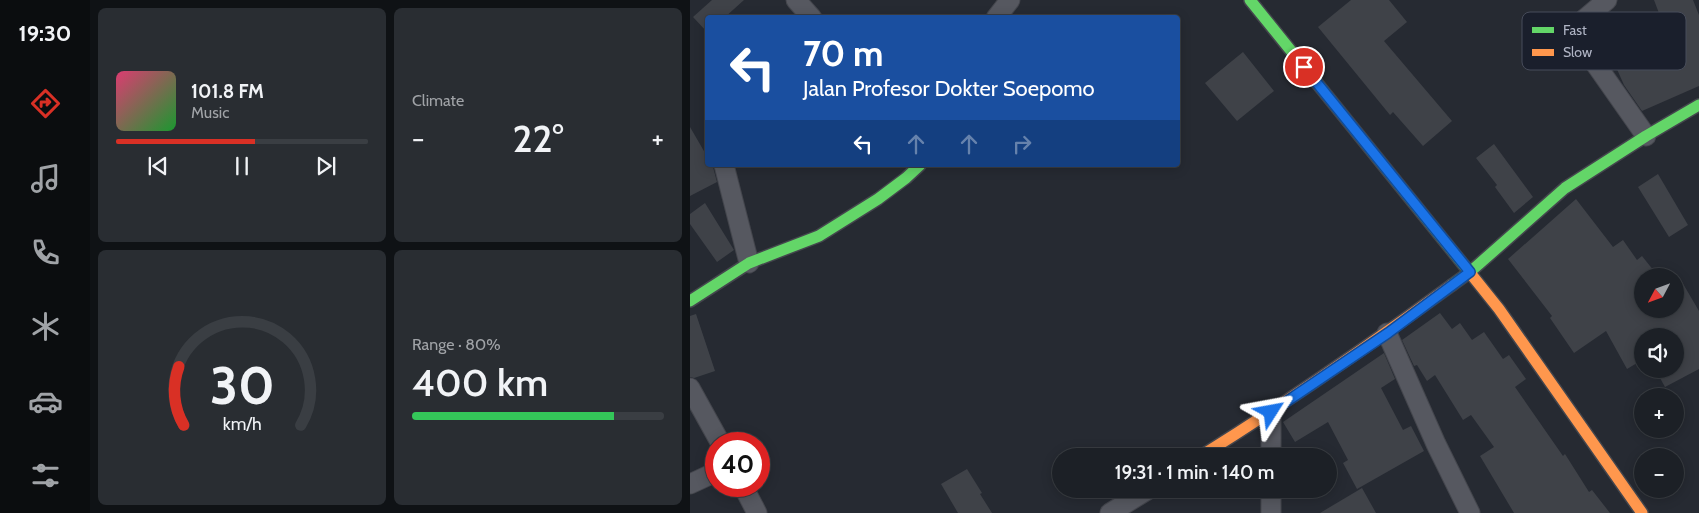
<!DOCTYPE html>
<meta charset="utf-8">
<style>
:root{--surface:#1c2026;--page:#292d32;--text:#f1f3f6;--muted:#a0a3a7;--line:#3a3e43;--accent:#d93025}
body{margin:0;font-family:Cabin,sans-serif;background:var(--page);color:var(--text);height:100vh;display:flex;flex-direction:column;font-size:19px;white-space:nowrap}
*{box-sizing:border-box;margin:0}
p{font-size:16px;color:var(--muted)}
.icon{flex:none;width:28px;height:28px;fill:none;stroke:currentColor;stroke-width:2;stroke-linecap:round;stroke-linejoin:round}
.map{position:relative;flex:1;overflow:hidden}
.side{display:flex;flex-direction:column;gap:8px;padding:8px;background:#0f1215;width:600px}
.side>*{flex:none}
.top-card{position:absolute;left:15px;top:15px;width:475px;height:152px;border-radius:5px;box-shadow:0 2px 12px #0003,0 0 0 1px var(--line);background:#1a4fa0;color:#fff;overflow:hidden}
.needle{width:32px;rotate:229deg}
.buttons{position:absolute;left:944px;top:268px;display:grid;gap:10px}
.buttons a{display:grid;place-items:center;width:50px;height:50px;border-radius:50%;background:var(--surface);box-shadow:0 2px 12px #0003,0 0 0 1px var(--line);font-size:25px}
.speed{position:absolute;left:15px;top:432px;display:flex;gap:10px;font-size:25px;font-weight:700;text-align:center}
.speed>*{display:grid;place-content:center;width:65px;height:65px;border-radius:50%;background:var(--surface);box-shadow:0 2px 12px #0003,0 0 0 1px var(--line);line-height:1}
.speed .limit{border:8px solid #d22;background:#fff;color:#111}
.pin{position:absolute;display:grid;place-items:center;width:42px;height:42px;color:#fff;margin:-21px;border:2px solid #fff;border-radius:50%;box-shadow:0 1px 5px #0007}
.me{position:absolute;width:55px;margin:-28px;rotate:56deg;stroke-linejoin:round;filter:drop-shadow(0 0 4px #0008)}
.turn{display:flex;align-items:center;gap:18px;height:105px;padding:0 15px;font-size:22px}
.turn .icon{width:65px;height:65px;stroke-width:2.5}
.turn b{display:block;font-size:35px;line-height:42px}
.lanes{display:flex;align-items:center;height:48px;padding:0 15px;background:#0003;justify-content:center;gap:25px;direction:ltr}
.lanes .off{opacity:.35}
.big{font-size:38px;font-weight:600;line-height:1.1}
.side .tile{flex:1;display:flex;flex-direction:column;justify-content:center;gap:8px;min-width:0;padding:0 18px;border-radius:8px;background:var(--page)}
.side .dial{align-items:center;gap:0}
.dial svg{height:130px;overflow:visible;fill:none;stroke:var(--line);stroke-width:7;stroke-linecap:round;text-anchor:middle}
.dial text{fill:var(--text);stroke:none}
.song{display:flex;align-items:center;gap:15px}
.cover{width:60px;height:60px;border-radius:8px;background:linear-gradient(135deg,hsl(340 70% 55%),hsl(130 70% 35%))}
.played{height:5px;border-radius:2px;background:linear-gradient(90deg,var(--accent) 55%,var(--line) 55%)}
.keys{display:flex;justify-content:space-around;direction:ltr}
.heat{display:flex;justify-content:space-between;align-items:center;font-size:28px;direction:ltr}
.charge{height:8px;border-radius:4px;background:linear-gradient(90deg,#34c759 80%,var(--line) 0)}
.side .tiles{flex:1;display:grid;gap:8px;grid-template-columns:repeat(2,1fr)}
.trip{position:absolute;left:362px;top:448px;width:285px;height:50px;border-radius:25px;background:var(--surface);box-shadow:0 2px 12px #0003,0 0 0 1px var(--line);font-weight:600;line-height:50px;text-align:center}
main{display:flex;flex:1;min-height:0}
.menu{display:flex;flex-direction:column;width:90px;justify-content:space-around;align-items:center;background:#0b0d0f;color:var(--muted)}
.menu .icon{width:35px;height:35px}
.menu .selected{color:var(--accent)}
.menu b{font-size:22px;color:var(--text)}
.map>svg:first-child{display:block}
.building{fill:#3f4248}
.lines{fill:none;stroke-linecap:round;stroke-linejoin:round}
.street-casing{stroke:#44464d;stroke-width:21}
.fast-casing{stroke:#44464d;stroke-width:14}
.slow-casing{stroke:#44464d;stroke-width:14}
.street{stroke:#565860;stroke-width:19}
.fast{stroke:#63d668;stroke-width:11}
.slow{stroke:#ff974d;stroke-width:11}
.route-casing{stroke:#114b97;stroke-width:12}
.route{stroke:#1a73e8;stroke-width:9}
.key{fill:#1a1f2c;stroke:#474c5a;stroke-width:1}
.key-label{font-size:14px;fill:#afb4c4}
</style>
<main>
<nav class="menu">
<b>19:30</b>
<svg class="icon selected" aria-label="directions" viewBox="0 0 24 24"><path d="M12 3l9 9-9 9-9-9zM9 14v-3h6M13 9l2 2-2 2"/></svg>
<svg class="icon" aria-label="music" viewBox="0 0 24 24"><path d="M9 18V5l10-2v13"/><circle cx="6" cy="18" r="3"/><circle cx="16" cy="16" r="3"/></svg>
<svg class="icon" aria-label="phone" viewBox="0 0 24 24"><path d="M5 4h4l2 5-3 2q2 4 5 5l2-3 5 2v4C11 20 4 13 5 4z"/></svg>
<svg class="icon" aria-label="climate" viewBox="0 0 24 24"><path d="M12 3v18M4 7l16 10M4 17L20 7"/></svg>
<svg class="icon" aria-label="car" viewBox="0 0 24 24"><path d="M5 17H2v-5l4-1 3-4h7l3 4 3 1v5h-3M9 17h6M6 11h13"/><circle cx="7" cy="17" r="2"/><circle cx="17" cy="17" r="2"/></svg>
<svg class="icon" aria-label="filters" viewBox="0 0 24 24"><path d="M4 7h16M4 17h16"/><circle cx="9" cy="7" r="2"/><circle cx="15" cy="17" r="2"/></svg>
</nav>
<section class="side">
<div class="tiles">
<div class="tile">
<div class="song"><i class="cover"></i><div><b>101.8 FM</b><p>Music</p></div></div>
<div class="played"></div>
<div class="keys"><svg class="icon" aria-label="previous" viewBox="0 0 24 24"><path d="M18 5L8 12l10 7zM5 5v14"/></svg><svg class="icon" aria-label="pause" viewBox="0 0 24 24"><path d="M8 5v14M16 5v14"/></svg><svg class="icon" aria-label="next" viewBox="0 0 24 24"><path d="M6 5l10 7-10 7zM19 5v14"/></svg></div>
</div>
<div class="tile"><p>Climate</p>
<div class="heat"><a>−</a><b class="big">22°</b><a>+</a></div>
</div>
<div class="tile dial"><svg viewBox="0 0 100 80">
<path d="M14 69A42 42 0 1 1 86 69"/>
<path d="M14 69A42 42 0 0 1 11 33" stroke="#d93025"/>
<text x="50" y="56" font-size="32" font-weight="700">30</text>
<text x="50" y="72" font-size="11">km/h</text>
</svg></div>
<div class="tile"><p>Range · 80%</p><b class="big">400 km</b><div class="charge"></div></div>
</div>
</section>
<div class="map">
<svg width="1009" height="513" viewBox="0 0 1009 513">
<rect width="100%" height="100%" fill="#262a32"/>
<path class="building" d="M22,0H54L34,18H18L17,32L3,17Z
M661,0H699L717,22L694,41L762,121L733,146L703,112L700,115L628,27Z
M964,0H1003L1009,15V86L952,111L934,85L926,67L978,37Z
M553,52L584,91L547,121L515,83Z
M0,127L18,158V165H22L23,167L27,182L0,196Z
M804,144L843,197L824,213L805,187L807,185L786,158Z
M968,174L998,225L979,237L948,187Z
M886,199L923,247L933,240L947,260L952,256L968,276H952V309H985V286L992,282L1009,311V369L975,387L965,369H985V336H952V360L937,369L916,331L884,353L860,318L862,316L818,259Z
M15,203L44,250L27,262L0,224V214Z
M750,313L762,329L770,323L782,340L794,332L813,359L819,355L836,379L825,387L873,456L875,454L899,492L902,490L920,513H824L790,456L804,447L781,415L773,420L745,375L737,381L727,365L724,366L712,340Z
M6,314L25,371L4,378L0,377V316Z
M694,353L705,379L691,388L713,430L721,426L734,451L667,489L653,463L658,460L638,422L605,442L593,422Z
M277,469L292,493L290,494L302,513H268L251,484Z
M672,488L686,513H630Z"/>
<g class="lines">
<defs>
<path id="street" d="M106,0L122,18
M917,0L891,22L888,34L890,42L956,136
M306,18L320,0
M34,165L59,263
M697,333L746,444L780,513
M0,388L31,444
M581,456V412
M0,484L26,472
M53,486L67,513
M581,489V513
M420,513L459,489"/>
<path id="fast" d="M560,0L781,274
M762,285L780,272L875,188L956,136L1009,105
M0,301L59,263L129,236L188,199L216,178L230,165"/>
<path id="slow" d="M781,274L809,309L952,513
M511,456C597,402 680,345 762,285"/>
</defs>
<use href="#street" class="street-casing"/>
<use href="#fast" class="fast-casing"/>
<use href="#slow" class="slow-casing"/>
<use href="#street" class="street"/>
<use href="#fast" class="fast"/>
<use href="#slow" class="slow"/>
</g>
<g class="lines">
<defs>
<path id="route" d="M581,412L698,333L780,272L614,67"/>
</defs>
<use href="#route" class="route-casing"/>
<use href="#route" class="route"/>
</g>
<rect x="832" y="12" width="164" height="58" rx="8" class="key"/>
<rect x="842" y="27" width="22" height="6" fill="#63d668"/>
<rect x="842" y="49" width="22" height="7" fill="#ff974d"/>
<g class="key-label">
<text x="873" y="35">Fast</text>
<text x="873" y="57">Slow</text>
</g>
</svg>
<div class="buttons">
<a><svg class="needle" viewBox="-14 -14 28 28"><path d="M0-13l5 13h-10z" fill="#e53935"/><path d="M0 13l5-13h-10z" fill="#a0a3a7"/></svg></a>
<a><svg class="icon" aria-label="sound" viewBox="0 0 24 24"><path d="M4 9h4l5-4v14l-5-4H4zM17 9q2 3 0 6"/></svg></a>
<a>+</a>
<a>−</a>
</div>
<div class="speed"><div class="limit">40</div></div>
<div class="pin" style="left:614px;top:67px;background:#d93025"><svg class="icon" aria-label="arrive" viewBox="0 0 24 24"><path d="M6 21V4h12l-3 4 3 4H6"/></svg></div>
<svg class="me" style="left:581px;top:412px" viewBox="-20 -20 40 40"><path d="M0-17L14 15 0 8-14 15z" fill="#1a73e8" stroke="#fff" stroke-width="4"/></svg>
<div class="trip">19:31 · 1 min · 140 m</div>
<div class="top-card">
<div class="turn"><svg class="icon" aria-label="left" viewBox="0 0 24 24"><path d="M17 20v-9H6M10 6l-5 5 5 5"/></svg><div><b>70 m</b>Jalan Profesor Dokter Soepomo</div></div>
<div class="lanes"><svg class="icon" aria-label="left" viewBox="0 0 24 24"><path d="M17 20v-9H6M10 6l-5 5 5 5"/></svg><svg class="icon off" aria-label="ahead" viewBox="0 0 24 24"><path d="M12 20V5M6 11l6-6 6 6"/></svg><svg class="icon off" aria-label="ahead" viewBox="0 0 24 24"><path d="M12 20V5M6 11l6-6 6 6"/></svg><svg class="icon off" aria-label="right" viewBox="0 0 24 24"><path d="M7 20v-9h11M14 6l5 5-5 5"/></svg></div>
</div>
</div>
</main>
